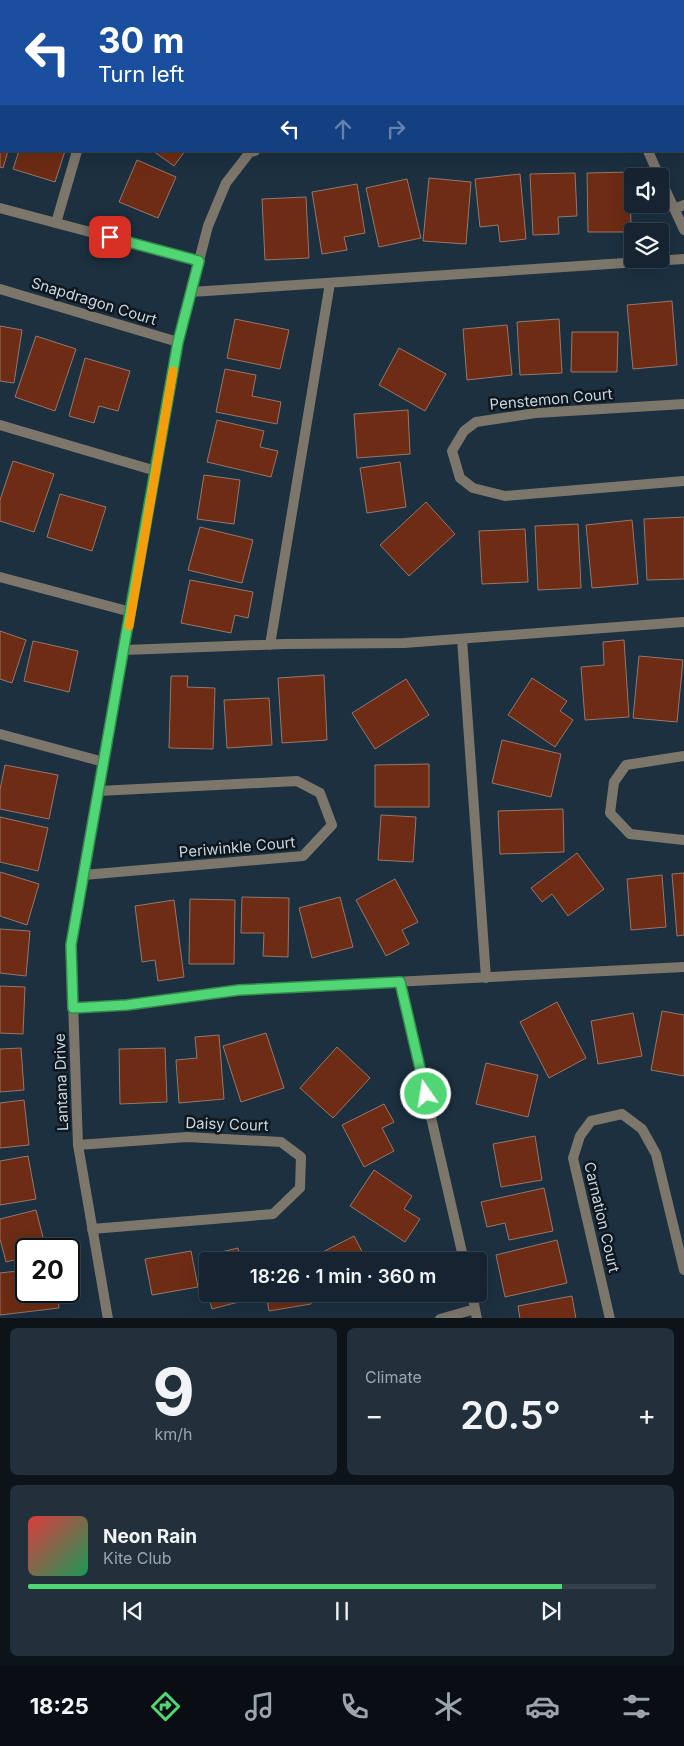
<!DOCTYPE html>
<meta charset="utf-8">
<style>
:root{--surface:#152430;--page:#22303c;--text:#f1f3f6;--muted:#9da4ab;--line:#34414c;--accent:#50d674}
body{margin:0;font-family:Inter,sans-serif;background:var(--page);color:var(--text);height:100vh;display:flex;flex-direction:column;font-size:19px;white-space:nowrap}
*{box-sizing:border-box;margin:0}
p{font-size:16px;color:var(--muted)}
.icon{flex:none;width:28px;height:28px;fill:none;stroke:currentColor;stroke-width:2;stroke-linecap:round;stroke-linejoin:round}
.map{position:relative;height:1318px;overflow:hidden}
.sheet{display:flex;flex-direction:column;gap:10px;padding:10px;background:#0c141a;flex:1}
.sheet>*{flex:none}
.hud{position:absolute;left:0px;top:0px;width:685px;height:152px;box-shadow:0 5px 20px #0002,0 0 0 1px var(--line);background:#1a4fa0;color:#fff;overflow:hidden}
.fabs{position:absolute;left:624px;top:168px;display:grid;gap:10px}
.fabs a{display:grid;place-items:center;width:45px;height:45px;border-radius:5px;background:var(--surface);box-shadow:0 5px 20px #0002,0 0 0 1px var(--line);font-size:25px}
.speed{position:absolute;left:15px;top:1238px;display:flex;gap:10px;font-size:25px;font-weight:700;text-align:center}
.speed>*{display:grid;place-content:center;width:65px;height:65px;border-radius:50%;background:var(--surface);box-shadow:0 5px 20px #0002,0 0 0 1px var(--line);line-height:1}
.speed .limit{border:2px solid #111;border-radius:8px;background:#fff;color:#111}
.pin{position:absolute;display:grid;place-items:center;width:42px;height:42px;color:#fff;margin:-21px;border-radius:10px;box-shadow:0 2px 8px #0006}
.me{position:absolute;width:55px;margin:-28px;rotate:347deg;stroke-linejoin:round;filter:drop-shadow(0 0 4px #0008)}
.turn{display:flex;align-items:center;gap:18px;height:105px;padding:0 15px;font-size:22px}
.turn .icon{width:65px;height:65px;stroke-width:2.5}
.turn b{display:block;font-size:35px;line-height:42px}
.lanes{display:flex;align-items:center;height:48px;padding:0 15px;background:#0003;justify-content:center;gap:25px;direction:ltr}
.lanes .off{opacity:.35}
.big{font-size:38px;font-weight:600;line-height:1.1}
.sheet .widget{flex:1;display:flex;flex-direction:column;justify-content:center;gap:8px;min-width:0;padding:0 18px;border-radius:8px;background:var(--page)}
.sheet .dial{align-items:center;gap:0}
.dial b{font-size:65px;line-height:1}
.song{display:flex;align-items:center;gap:15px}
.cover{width:60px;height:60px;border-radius:8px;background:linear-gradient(135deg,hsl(0 70% 55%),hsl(150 70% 35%))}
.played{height:5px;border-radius:2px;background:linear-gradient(90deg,var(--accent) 85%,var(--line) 85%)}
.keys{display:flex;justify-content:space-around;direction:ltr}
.heat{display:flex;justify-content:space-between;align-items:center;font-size:28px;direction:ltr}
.sheet .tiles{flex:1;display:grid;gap:10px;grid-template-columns:1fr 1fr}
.widget:last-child{grid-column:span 2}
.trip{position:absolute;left:199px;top:1252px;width:288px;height:50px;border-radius:5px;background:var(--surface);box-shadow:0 5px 20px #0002,0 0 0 1px var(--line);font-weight:600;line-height:50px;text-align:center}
.tab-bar{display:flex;height:80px;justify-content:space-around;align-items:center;background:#080e13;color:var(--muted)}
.tab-bar .icon{width:35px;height:35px}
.tab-bar .active{color:var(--accent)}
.tab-bar b{font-size:22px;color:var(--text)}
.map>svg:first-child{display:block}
.building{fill:#6d2c13;stroke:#95776d}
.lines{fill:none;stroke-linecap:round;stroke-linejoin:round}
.lane{stroke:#7c766b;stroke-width:10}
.street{stroke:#7c766b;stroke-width:10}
.route-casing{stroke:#348b4b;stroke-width:12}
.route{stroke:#50d674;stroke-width:9}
.slow{stroke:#f59e0b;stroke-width:9}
.labels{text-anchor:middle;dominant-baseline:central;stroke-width:5;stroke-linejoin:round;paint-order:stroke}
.street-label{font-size:15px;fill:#cad6e1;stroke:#0e171e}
</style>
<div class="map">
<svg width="684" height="1319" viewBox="0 0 684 1319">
<rect width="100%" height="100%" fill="#1c3040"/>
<path class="building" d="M592,0H635V1H592Z
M0,107L1,151H8L3,168L0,167Z
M19,151H65L55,182L13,169Z
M153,151H185L174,166Z
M137,160L176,177L158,218L119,202Z
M630,172L631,232H588L587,173Z
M575,173L577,216L558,217L559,234L533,235L530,174Z
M520,174L526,239L500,242L498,225L480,227L475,179Z
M429,178L471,182L466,244L423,241Z
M407,179L421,238L379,247L366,188Z
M357,184L365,233L344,237L347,250L322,254L312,192Z
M306,197L309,258L265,260L262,199Z
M672,301L677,365L633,369L627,305Z
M235,319L289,330L280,369L227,358Z
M559,319L562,373L520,375L517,322Z
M507,325L512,375L467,380L463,329Z
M0,326L22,330L14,383L0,381Z
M572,332H618L617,372H571Z
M36,336L76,349L55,411L15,397Z
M399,348L446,374L425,411L379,385Z
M85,358L130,371L118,411L99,406L94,423L69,416Z
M225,369L256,375L252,396L281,402L277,424L216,412Z
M408,410L410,454L357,458L354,414Z
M217,420L264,431L260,447L278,451L271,477L207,462Z
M13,461L54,474L34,532L0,521V500Z
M400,462L406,507L367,513L360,468Z
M204,475L240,480L234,524L197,519Z
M60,494L106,507L92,551L47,537Z
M426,502L455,534L409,576L380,545Z
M684,517V579L647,580L644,519Z
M632,520L638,584L592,588L586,525Z
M578,524L581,588L538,590L535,526Z
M200,527L253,540L242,583L188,570Z
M525,529L528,582L482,584L479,531Z
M190,580L253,592L248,618L235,615L231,633L181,623Z
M0,631L26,640L12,683L0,679Z
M624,640L629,717L585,720L581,667L604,665L603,642Z
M33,641L78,651L69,692L24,681Z
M639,656L683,660L677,722L633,718Z
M324,675L327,740L282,743L278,678Z
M171,676H188L187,687L215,688L213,749L169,748Z
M532,678L567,701L560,711L573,720L555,747L508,715Z
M406,679L429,715L375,749L352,713Z
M269,698L272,745L227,748L224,700Z
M502,740L561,754L551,797L492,783Z
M429,764V807H375V765Z
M5,765L58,775L49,819L0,809V790Z
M563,809L564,852L500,854L498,811Z
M381,815L416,817L413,862L378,860Z
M0,817L48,828L38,871L0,862Z
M577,853L604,889L568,916L552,894L542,902L531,888Z
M0,872L39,884L27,925L0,916Z
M684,873V935L677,936L672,874Z
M662,875L666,927L631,930L627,879Z
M395,879L418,922L402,930L409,944L386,956L356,900Z
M242,897L289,898L288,957L263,956L264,933H241Z
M340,897L353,947L312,958L299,908Z
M190,899L235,900L234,964H189Z
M174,900L184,977L158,981L155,960L142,962L135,906Z
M0,929L30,931L26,976L0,973Z
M0,986L25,987L23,1034L0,1033Z
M557,1002L586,1058L549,1078L520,1022Z
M662,1011L684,1015V1076L651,1070Z
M633,1013L642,1056L598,1064L591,1021Z
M266,1033L284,1088L241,1102L223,1046Z
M219,1035L224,1099L179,1103L176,1060L197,1058L195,1037Z
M337,1047L370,1078L333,1118L300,1088Z
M21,1048L24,1090L0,1092V1049Z
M165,1048L167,1102L120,1104L119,1049Z
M486,1063L538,1075L528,1117L476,1104Z
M24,1100L29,1145L0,1148V1103Z
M384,1104L394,1122L382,1128L394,1151L364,1167L342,1125Z
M535,1136L542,1180L501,1187L493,1144Z
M28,1156L36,1199L0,1205V1161Z
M374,1170L412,1196L404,1209L420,1219L405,1242L350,1206Z
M544,1188L553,1231L509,1240L505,1223L487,1227L481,1202Z
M36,1210L46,1249H26V1257L6,1262L0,1239V1219Z
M354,1236L367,1261H318L315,1256Z
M557,1240L567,1283L505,1297L496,1255Z
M238,1248L241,1261H208V1290L200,1257Z
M191,1251L198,1287L152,1295L145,1259Z
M304,1257V1261H280Z
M26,1270V1291H57L59,1308L0,1315V1273Z
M208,1294H249L250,1299L212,1309Z
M266,1294H309L311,1304L269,1311Z
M572,1296L576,1319H520L518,1306Z"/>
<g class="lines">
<path class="lane" d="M34,0H39
M123,1V0
M684,24V23
M56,223L77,151
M191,292L684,259
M0,425L156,471
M462,639L486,978
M270,645L330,283
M125,650L284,644L404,643L684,622
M0,734L104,762
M400,982L464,1261
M73,1008L127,1005L239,990L684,967
M472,1294L477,1319
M440,1319L475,1309"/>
<path class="street" d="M648,151L659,176
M660,178L684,230
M0,208L199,261
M674,209L684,205
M0,289L178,342
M684,404L536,413L476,422L464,431L452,451L460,478L473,488L505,496L684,481
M0,577L131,612
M684,756L626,765L614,782L610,813L630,834L684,840
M84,875L303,856L332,825L320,793L297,781L99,791
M78,1145L187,1137L281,1142L301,1157L300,1188L273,1214L92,1229
M108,1319L78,1145L71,945L178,342L208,226L226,183L250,152L255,151
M610,1319L573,1158L580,1136L591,1121L622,1114L642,1129L656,1154L684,1270"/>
</g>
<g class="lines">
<defs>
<path id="route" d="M110,237L199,261L178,342L71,945L73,1008L127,1005L239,990L400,982L426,1094"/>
</defs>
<use href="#route" class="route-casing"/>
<use href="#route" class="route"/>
<path class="slow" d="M129,626L173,371"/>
</g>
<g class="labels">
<g class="street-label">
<text transform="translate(94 301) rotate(17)">Snapdragon Court</text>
<text transform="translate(551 399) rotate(-5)">Penstemon Court</text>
<text transform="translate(237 847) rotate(-5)">Periwinkle Court</text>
<text transform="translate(61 1082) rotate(-92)">Lantana Drive</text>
<text transform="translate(227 1124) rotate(2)">Daisy Court</text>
<text transform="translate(602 1217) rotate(77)">Carnation Court</text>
</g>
</g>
</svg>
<div class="fabs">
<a><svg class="icon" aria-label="sound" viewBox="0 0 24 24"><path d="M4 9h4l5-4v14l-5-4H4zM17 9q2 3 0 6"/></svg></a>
<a><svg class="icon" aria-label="layers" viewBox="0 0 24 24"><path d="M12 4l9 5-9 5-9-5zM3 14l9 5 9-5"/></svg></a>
</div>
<div class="speed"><div class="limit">20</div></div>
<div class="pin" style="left:110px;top:237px;background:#d93025"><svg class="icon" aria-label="arrive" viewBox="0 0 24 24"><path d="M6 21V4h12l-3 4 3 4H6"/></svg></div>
<svg class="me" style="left:426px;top:1094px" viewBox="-20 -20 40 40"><circle r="17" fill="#50d674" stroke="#fff" stroke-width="3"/><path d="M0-11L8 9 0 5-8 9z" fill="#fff"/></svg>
<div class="trip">18:26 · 1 min · 360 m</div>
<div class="hud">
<div class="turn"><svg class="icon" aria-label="left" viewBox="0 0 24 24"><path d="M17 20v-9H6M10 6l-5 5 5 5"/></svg><div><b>30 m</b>Turn left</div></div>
<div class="lanes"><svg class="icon" aria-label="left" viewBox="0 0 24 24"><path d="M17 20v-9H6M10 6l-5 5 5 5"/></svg><svg class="icon off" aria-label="ahead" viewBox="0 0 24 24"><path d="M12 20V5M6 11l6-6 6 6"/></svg><svg class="icon off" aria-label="right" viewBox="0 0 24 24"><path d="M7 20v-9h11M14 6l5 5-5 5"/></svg></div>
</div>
</div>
<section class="sheet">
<div class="tiles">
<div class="widget dial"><b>9</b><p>km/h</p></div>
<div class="widget"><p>Climate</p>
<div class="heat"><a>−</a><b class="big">20.5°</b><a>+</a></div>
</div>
<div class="widget">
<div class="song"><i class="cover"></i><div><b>Neon Rain</b><p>Kite Club</p></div></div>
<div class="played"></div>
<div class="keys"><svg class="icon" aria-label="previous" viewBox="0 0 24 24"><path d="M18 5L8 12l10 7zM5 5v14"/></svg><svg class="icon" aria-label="pause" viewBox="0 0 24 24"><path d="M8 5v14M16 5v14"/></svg><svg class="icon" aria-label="next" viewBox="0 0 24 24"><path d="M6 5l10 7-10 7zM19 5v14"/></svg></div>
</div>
</div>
</section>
<nav class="tab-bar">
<b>18:25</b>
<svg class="icon active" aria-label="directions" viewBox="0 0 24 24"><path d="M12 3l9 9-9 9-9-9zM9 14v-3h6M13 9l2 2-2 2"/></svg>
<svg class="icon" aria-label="music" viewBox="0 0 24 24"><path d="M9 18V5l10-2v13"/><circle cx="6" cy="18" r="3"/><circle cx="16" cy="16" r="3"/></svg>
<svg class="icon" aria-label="phone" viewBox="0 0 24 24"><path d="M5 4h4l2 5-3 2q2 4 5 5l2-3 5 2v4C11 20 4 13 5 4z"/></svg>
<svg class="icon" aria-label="climate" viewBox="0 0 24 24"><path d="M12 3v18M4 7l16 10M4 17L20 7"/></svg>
<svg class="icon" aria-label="car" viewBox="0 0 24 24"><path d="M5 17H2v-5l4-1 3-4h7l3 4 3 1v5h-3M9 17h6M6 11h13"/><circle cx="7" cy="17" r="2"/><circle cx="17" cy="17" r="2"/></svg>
<svg class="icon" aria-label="filters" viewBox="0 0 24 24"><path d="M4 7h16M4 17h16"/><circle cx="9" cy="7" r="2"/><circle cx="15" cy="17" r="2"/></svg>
</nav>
